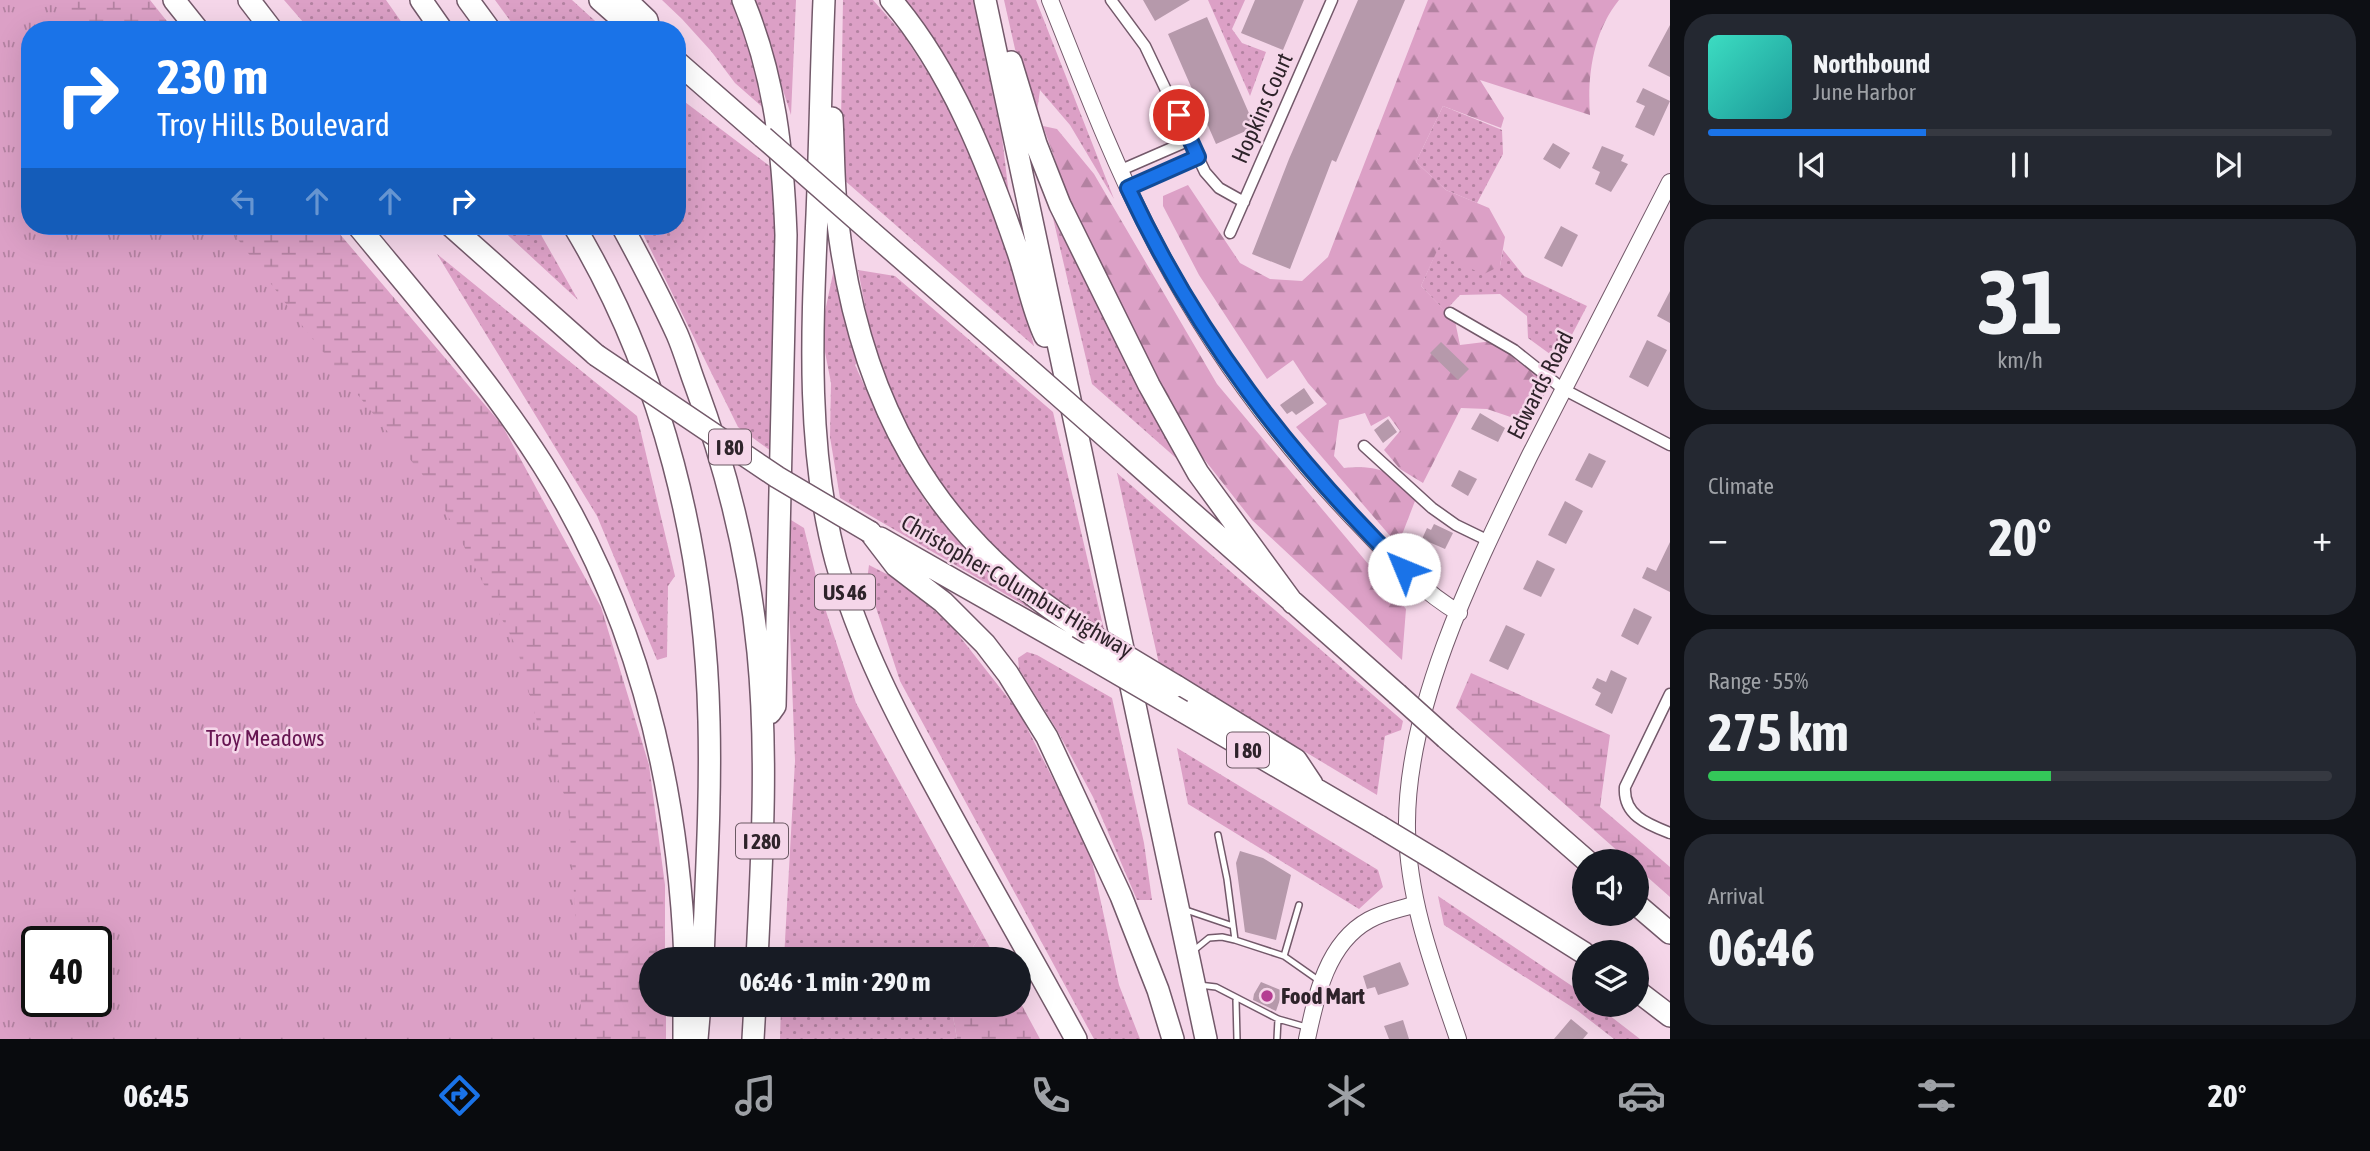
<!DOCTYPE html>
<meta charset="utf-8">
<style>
:root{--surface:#171b24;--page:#242831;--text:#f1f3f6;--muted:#9ea1a6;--line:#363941;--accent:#1a73e8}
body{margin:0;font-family:"Asap Condensed",sans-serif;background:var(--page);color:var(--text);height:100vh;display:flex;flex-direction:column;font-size:26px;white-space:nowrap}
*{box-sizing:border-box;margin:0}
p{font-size:23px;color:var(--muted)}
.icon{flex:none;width:38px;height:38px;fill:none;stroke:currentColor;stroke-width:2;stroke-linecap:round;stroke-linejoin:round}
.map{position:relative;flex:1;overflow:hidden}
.details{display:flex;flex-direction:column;gap:14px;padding:14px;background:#0d0f14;width:700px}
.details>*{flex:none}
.guide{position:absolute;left:21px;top:21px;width:665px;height:214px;border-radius:28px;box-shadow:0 7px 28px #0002;background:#1a73e8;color:#fff;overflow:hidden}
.fabs{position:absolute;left:1572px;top:849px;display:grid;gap:14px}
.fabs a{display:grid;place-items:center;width:77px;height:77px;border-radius:50%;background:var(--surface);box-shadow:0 7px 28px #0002;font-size:35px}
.speed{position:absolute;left:21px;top:926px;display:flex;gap:14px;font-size:35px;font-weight:700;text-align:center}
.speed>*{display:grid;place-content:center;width:91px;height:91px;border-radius:50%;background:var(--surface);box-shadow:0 7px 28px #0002;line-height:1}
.speed .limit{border:4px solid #111;border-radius:10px;background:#fff;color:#111}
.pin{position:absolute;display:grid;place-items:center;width:60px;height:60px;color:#fff;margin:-30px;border:4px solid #fff;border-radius:50%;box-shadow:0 2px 7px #0007}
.me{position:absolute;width:77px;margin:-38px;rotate:315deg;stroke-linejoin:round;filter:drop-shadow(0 0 5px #0008)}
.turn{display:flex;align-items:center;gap:24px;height:147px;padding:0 21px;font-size:32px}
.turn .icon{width:91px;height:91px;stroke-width:2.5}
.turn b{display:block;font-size:49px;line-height:60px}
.lanes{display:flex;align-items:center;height:66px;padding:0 21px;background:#0003;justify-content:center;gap:35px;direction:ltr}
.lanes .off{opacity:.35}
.big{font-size:52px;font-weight:700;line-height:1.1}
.details .tile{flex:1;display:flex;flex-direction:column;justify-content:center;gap:10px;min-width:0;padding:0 24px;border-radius:28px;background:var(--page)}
.details .dial{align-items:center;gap:0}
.dial b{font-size:91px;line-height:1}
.song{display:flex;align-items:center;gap:21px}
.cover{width:84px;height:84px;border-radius:10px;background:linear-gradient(135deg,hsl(170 70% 55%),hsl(180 70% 35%))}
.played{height:7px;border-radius:4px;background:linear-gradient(90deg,var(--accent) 35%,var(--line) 35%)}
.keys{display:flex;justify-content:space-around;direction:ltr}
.heat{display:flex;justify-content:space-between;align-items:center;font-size:38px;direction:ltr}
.charge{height:10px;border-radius:5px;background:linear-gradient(90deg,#34c759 55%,var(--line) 0)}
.trip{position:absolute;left:639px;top:947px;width:392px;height:70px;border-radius:35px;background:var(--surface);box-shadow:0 7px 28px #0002;font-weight:700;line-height:70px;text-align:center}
.tab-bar{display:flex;height:112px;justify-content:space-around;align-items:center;background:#090b0e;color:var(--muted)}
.tab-bar .icon{width:49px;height:49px}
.tab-bar .current{color:var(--accent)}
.tab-bar b{font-size:32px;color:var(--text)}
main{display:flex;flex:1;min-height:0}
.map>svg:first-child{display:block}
.grass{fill:url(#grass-dots)}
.forest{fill:url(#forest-firs)}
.wetland{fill:url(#wetland-marsh);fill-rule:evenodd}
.park{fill:url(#park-tufts);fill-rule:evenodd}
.building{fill:#b699ab}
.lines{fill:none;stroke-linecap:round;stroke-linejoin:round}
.lane-casing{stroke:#73596a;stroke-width:8}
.street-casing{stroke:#73596a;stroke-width:13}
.secondary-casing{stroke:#73596a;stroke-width:18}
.highway-casing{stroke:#73596a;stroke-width:24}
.lane{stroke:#fff;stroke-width:5}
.street{stroke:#fff;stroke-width:10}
.secondary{stroke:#fff;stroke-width:16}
.highway{stroke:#fff;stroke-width:21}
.highway-bridge-casing{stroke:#73596a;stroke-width:24;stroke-linecap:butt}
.highway-bridge{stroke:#fff;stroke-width:21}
.route-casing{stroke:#114b97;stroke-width:18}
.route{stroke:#1a73e8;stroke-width:12}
.poi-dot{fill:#b43d92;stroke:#f5d6e9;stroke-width:2.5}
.labels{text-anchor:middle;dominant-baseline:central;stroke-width:5;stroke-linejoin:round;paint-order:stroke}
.shield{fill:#f5d6e9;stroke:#6a5963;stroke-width:2}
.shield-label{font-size:21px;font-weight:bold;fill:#2e232a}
.street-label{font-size:23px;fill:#2e232a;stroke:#f5d6e9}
.park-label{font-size:23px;fill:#671552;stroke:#f5d6e9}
.poi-label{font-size:23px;font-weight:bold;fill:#2e232a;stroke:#f5d6e9;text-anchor:start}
</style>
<main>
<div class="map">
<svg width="1670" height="1039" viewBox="0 0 1670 1039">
<defs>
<pattern id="grass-dots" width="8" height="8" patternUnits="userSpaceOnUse" patternTransform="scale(1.75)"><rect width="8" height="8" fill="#dca0c6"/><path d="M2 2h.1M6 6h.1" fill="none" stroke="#b382a1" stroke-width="1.8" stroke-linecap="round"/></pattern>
<pattern id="forest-firs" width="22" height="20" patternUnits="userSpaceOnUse" patternTransform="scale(1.75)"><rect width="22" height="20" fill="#dca0c6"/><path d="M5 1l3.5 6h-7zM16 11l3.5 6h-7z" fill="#b382a1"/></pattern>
<pattern id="wetland-marsh" width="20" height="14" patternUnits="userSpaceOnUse" patternTransform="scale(1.75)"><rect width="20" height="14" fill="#dca0c6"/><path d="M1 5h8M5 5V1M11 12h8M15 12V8" fill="none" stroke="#b382a1"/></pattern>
<pattern id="park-tufts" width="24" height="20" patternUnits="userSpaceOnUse" patternTransform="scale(1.75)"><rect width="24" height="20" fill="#dca0c6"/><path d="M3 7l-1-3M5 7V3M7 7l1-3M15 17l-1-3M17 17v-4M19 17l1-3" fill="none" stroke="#b382a1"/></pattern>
</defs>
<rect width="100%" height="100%" fill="#f5d6e9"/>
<path class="grass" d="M284,0H386L407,30H310Z
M495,0H572L605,30H517Z
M662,0H736L768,112L735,83L711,51L682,19Z
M754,0H796L791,115Z
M843,0H873L903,34L954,113L1015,271L1034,346L843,179L841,121Z
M903,0H974L1002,137L1009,195L1007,196Z
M1004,0H1036L1114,199L1070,125L1040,90L1036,118L1015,49Z
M1208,0H1245L1232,29L1242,43L1266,52L1250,96Z
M677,96L779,173L771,451L738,427L639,226H677Z
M1443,106L1502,130L1503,154L1477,203L1446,190L1416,162Z
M1053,218L1176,458L1092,384Z
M498,226H536L578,300Z
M1442,239L1500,266L1503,250L1524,276L1587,306L1565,348L1554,357L1528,338L1527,316L1500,294L1460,295L1445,311L1421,286Z
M437,254L637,416L675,576L668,586L667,657L657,660L597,516Z
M835,264L859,361L855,365C877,414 898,460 928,505L932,503L1039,611L1038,613L840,498L830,437L831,383L825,352L823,321Z
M858,270L895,276L1053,412L1105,634C1084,620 1062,607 1043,592C965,529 902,440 874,343C867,320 863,294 858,270Z
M1117,473L1403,721L1401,730L1385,736L1377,795L1159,664Z
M791,520L804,528L820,593L856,703L982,933L965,959H784L795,761L789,606Z
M869,565L900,581L950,624L1019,712L1090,852L1119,985L1140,1039H1094L900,681L867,580Z
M1027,652L1037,655L1112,698L1144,843L1152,900H1137L1093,797L1057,730L1019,669L1018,658Z
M1177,748L1378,870L1383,887L1359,909L1188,804Z
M1438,896L1578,990L1584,994V1004L1596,1005L1640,1039H1614L1578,1011L1444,925Z
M781,1005H951L957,1039H780Z"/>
<path class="forest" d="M1428,0H1619C1593,32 1587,76 1590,115L1480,80L1504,118L1501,128L1443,106L1416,162L1446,190L1489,208L1505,237L1500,266L1484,274L1454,262L1442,240L1421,286L1455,321L1460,345L1501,340L1550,385L1528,423L1487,409L1461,408L1423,483L1400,469L1384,450L1400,431L1389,416L1371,426L1365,413L1339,420L1334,456L1344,468C1385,465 1389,472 1415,501L1398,545L1296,427L1327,404L1308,383L1293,360L1267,379L1199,275L1163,206V196L1188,185L1240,263L1270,279L1302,281L1328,257Z
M1043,126L1057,129L1094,174L1217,384L1406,609L1402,660L1252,520L1200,454L1154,371L1071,204Z"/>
<path class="wetland" d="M0,0H150L174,30H30V226H333L502,425L601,607L649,765L665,885V959H651V1004L666,1005V1039H0ZM37,942H96V1001H37Z
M1471,673L1610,735L1600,807L1670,867V897L1636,867V861H1629L1456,708Z
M982,933L996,959H965Z
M1019,1000L1040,1039H957L951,1005L1018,1004Z"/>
<path class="park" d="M0,0H58L80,30H30V226H228L307,332L434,489L517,648L542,740L568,804L581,997L580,1039H0ZM37,942H96V1001H37Z"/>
<path class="building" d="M1143,0H1190L1155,21Z
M1255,0H1304L1283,50L1241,33Z
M1358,0H1405L1336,162L1332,160L1290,269L1252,254L1289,159Z
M1207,17L1255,127L1216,144L1168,34Z
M1670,25V77L1648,66Z
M1643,88L1670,101L1654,136L1635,127L1645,106L1636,102Z
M1553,143L1570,153L1560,169L1543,159Z
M1602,146L1624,155L1621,161L1628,164L1611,192L1595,184L1600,172L1592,168Z
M1561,226L1578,235L1562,267L1544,258Z
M1670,291V323L1657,316Z
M1647,340L1667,350L1648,387L1629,377Z
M1441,342L1469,369L1458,380L1430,353Z
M1304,388L1314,403L1296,415L1292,411L1287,414L1280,405Z
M1480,413L1505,428L1498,442L1471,429Z
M1388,419L1397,432L1383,443L1374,430Z
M1589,453L1606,461L1592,488L1575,480Z
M1459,470L1477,479L1468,496L1451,486Z
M1565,501L1583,511L1566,544L1548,535Z
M1434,524L1453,533L1445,549L1422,539L1427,528L1431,530Z
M1670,542V592L1642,578L1647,567L1656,571Z
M1537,560L1555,569L1541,597L1523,589Z
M1634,608L1652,617L1638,645L1621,636Z
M1506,625L1525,634L1508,670L1489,661Z
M1611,670L1627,678L1612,714L1595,705L1601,693L1592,688L1597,678L1606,682Z
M1240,851L1263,858L1291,875L1276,940L1245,932L1236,863Z
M1400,962L1409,984L1407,986L1378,995L1375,987L1367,989L1363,976Z
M1261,982L1283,991L1276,1011L1253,1000L1254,994Z
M1571,1019L1588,1033L1583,1039H1554Z
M1403,1020L1409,1039H1389L1384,1026Z"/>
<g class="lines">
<defs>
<path id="lane" d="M1218,835L1227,879L1235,940
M1183,909L1233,926
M1193,951L1209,938L1222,937L1235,940L1284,956L1321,982
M1284,956L1299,905
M1199,985L1216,987L1278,1019L1306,1027
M1236,1000L1237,1039
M1277,1039L1278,1019"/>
<path id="street" d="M1111,0L1145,46L1205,172L1219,188L1244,202
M1121,170L1190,140
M1128,188L1198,157
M1230,233L1332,0
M1450,313L1514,350L1563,389L1670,445
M1364,446L1432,508L1456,525L1489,541
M1670,694L1625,787C1623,815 1647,824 1670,833"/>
<path id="secondary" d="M1050,0C1081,77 1110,155 1148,229C1201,335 1271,432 1353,518C1386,552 1418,589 1459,613
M1307,1039C1316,996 1327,943 1369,920C1383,912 1401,909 1416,904
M1458,1039C1435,971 1408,902 1407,829C1405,706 1477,564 1530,455C1576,364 1623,273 1670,182"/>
<path id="highway" d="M174,0L198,30
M249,0L272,30
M421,0L442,30
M468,0L490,30
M600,0L634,30
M626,0L647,20L649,30
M743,0C775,77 783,153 786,235L775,706L770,713
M824,0C821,72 820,144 817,215C812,330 806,449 836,561C859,644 898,718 939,793C984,876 1031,957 1076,1039
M891,0C951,70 987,162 1017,249C1027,277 1032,309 1045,336
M985,0L1206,1039
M677,62L763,137
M1011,62L1036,144L1060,205L1149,385L1198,473L1293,603
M832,118C834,153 833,189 838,224C859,396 929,532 1078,627
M358,226C422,304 489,380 543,465C637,613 678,785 685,959
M451,226L596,355
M574,226C663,374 705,548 709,721C711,800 706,880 703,959
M622,226C641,261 660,297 677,334C684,350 689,368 695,384C727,470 749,560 758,652C768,754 762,857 757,959
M870,231L1023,364
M1122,451L1397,694
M870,532L896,566L943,602L985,644L1008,674L1047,737L1121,896L1158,990L1173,1039
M880,538L1084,654
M1176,686L1296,760L1312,784
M1182,711L1379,826
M1446,738L1587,861
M1437,861L1584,953
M1636,904L1670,933
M1636,990L1670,1016
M684,1004V1039
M697,1039L700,1004
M753,1039L755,1004"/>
</defs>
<use href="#lane" class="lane-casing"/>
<use href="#street" class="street-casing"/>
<use href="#secondary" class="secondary-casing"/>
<use href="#highway" class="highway-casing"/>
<use href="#lane" class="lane"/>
<use href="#street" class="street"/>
<use href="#secondary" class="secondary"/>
<use href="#highway" class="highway"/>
<defs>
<path id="highway-bridge" d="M763,137L870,231
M596,355L777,477L870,532
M1023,364L1122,451
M1078,627L1176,686
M1084,654L1182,711
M1397,694L1446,738
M1379,826L1437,861"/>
</defs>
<use href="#highway-bridge" class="highway-bridge-casing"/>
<use href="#highway-bridge" class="highway-bridge"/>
</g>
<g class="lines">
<defs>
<path id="route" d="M1179,115L1198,157L1128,188C1196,335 1289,455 1404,569"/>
</defs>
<use href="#route" class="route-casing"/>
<use href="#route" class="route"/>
</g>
<circle class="poi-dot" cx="1267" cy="996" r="7"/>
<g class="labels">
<g class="shield">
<rect x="709" y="429.5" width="42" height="35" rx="5"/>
<rect x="815" y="574.5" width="60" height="35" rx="5"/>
<rect x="1227" y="732.5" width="42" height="35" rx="5"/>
<rect x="736" y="823.5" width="52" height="35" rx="5"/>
</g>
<g class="shield-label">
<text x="730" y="447">I 80</text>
<text x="845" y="592">US 46</text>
<text x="1248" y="750">I 80</text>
<text x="762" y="841">I 280</text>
</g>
<g class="street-label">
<text transform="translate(1262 108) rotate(-66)">Hopkins Court</text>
<text transform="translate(1540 385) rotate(-63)">Edwards Road</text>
<text transform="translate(1017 586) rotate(30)">Christopher Columbus Highway</text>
</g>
<g class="park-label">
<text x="265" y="738">Troy Meadows</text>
</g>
<g class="poi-label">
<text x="1281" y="996">Food Mart</text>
</g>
</g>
</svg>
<div class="fabs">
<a><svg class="icon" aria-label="sound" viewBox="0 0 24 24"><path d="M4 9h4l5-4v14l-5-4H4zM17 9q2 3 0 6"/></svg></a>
<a><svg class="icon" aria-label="layers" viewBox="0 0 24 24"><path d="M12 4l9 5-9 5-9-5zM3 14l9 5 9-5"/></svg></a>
</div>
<div class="speed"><div class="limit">40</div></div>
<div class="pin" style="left:1179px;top:115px;background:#d93025"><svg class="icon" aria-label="arrive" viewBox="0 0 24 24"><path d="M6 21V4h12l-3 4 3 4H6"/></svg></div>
<svg class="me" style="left:1404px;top:569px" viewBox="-20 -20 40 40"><circle r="19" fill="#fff"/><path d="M0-13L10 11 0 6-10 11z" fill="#1a73e8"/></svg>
<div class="trip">06:46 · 1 min · 290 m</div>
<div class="guide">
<div class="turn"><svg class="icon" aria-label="right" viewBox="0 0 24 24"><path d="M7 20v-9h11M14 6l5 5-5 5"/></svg><div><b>230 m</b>Troy Hills Boulevard</div></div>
<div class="lanes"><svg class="icon off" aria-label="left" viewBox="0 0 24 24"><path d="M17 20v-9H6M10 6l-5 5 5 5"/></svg><svg class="icon off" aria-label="ahead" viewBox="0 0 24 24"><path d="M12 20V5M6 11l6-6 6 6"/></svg><svg class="icon off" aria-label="ahead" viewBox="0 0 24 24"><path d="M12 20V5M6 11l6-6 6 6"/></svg><svg class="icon" aria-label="right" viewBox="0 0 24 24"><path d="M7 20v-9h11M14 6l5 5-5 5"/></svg></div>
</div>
</div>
<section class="details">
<div class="tile">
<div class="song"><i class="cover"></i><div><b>Northbound</b><p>June Harbor</p></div></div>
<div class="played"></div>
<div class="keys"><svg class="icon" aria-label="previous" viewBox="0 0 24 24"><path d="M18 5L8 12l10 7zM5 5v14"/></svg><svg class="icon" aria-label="pause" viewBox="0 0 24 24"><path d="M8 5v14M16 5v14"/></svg><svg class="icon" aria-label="next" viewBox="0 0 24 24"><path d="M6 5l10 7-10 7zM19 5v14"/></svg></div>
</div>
<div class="tile dial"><b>31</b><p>km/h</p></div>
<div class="tile"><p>Climate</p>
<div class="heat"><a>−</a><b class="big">20°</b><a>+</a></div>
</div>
<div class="tile"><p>Range · 55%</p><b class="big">275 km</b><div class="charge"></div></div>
<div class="tile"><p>Arrival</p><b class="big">06:46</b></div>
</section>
</main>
<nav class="tab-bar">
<b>06:45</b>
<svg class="icon current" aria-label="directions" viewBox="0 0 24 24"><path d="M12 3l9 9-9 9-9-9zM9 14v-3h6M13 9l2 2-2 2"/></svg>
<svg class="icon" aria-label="music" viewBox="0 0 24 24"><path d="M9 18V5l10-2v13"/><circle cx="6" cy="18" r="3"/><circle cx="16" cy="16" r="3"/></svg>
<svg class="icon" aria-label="phone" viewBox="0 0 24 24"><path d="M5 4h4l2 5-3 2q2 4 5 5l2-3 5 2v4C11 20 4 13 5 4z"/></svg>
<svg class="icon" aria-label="climate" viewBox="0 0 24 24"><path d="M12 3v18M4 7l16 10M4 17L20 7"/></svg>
<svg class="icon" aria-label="car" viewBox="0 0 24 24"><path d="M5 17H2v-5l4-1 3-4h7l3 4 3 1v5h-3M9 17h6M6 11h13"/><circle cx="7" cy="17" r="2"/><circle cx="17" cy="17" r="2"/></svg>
<svg class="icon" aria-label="filters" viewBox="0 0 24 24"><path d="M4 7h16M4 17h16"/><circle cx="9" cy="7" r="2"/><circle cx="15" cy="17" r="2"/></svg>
<b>20°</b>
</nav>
